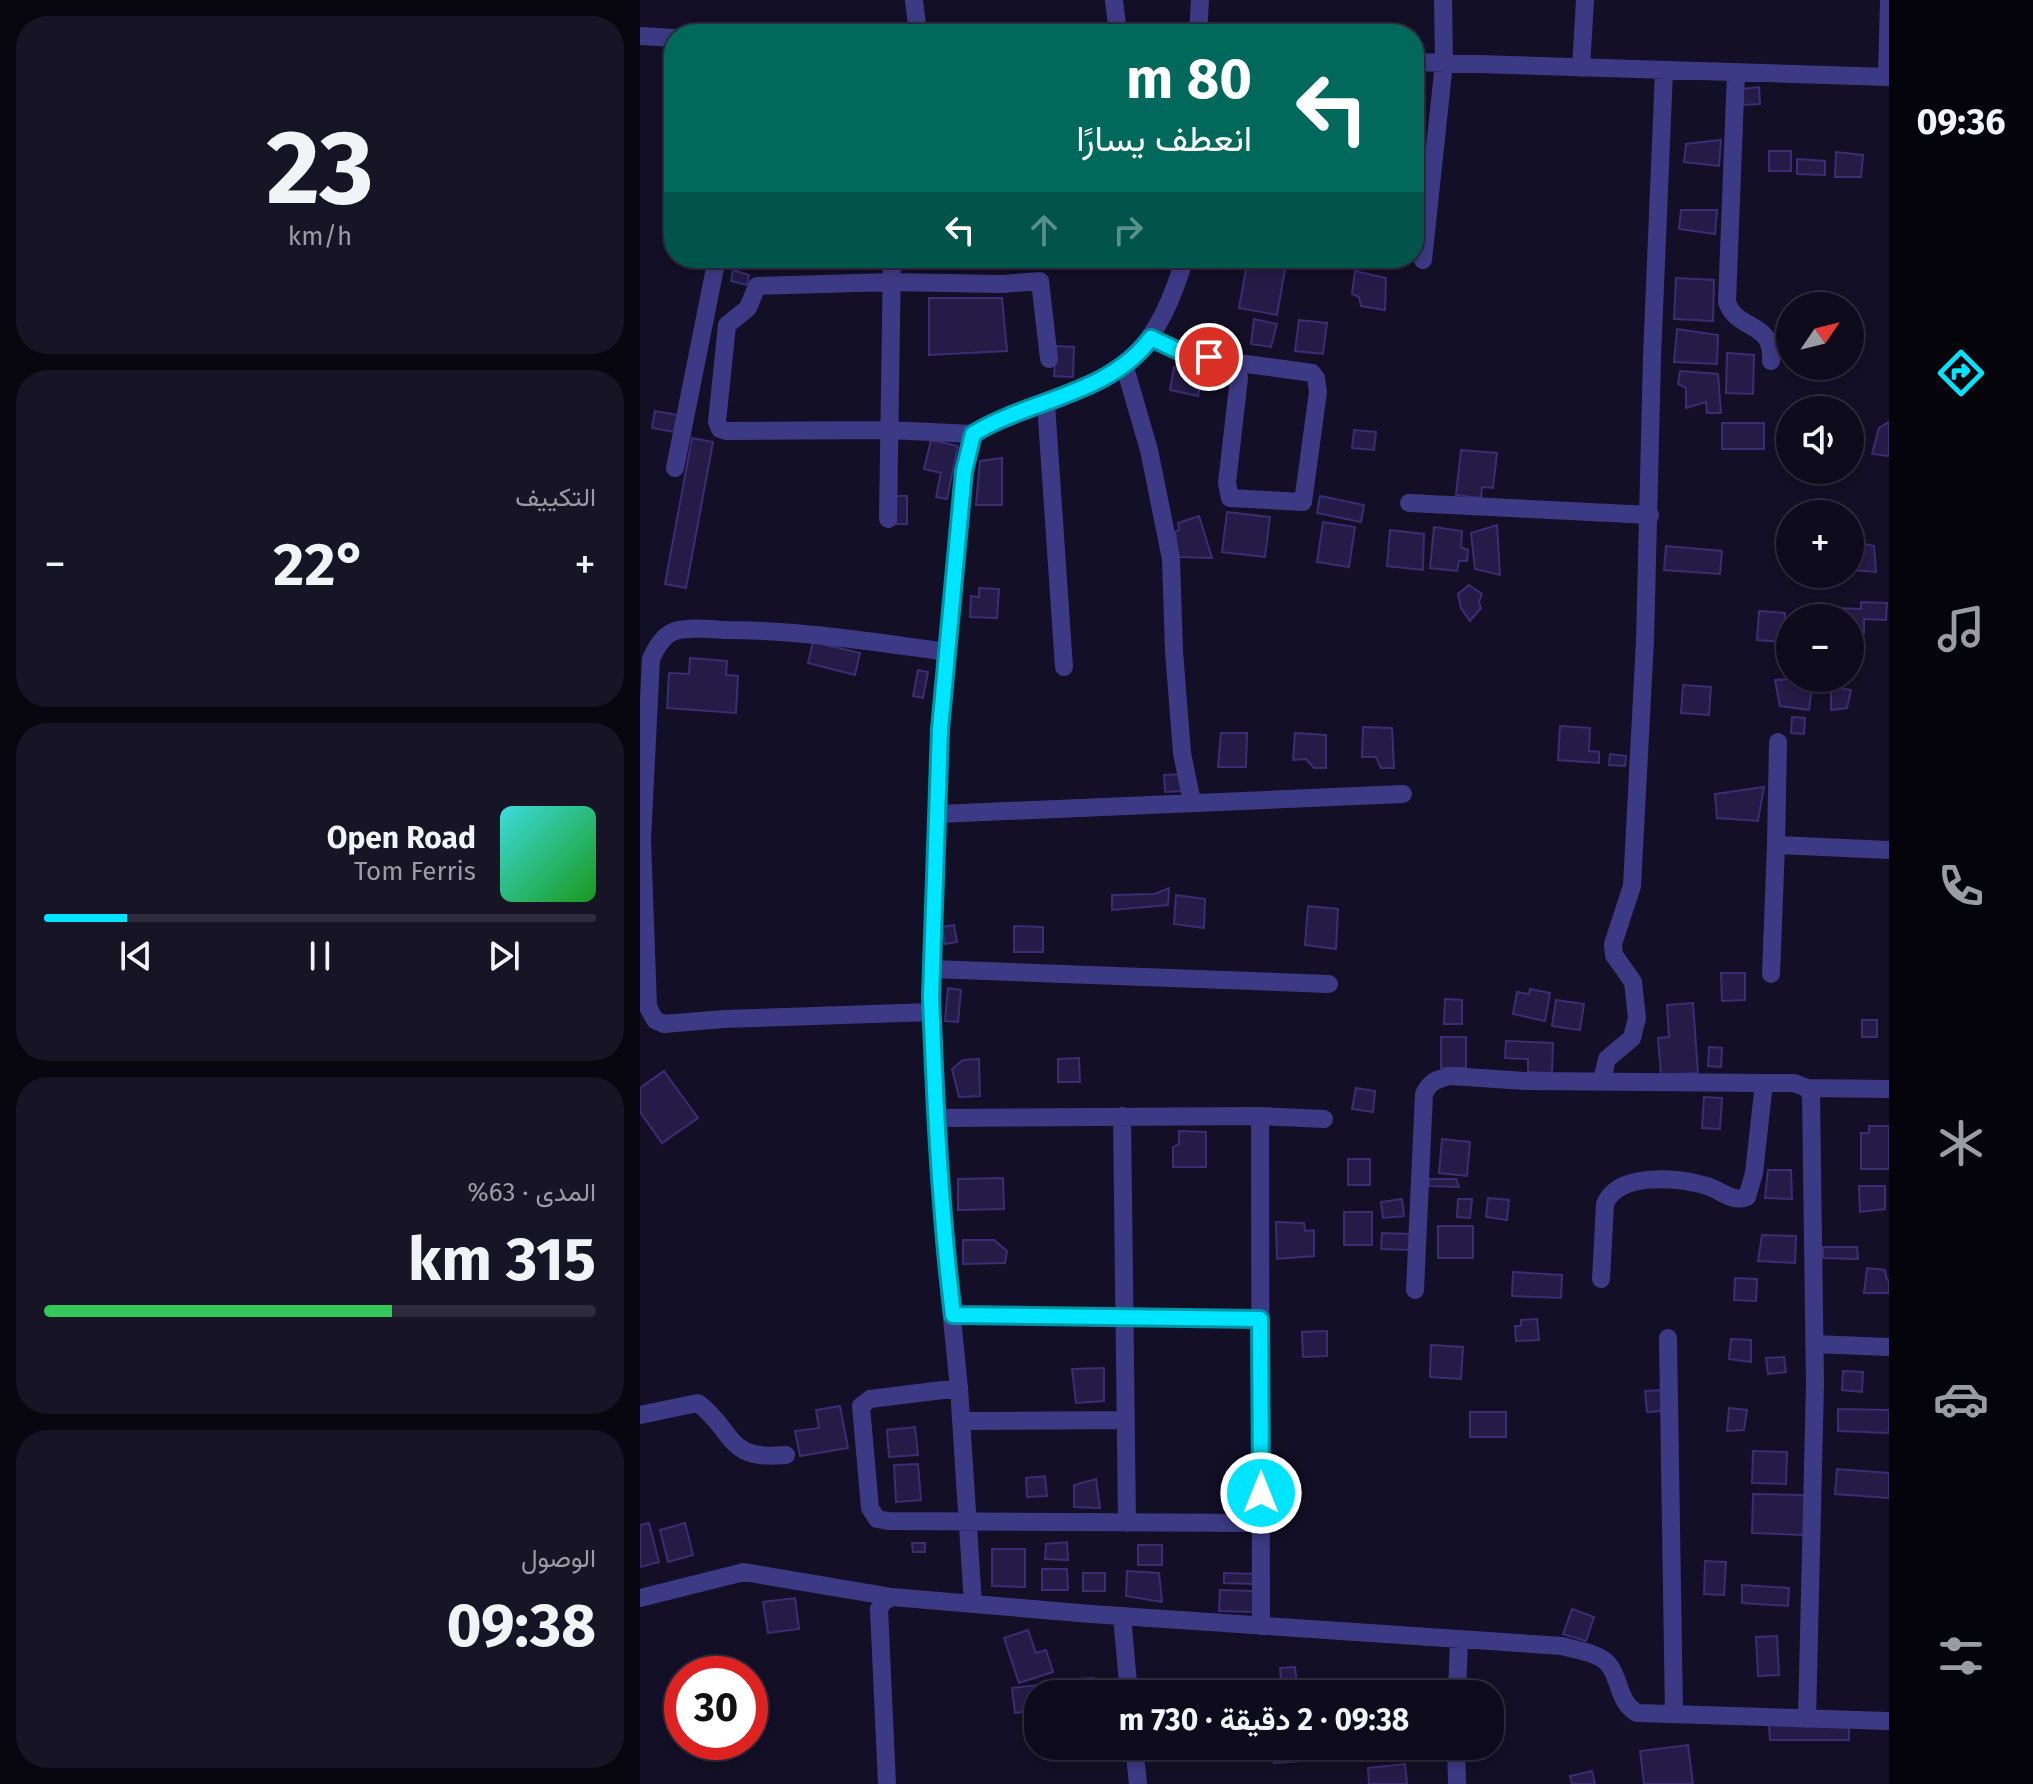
<!DOCTYPE html>
<html lang="ar">
<meta charset="utf-8">
<style>
:root{--surface:#0e0b1c;--page:#171425;--text:#f1f3f6;--muted:#9b9ba3;--line:#2e2b3b;--accent:#00e5ff}
body{margin:0;font-family:"Fira Sans",Vazirmatn,sans-serif;background:var(--page);color:var(--text);direction:rtl;height:100vh;display:flex;flex-direction:column;font-size:30px;white-space:nowrap}
*{box-sizing:border-box;margin:0}
p{font-size:26px;color:var(--muted)}
.icon{flex:none;width:44px;height:44px;fill:none;stroke:currentColor;stroke-width:2;stroke-linecap:round;stroke-linejoin:round}
.map{position:relative;flex:1;overflow:hidden;direction:ltr}
.drawer{display:flex;flex-direction:column;gap:16px;padding:16px;background:#08060f;width:640px}
.drawer>*{flex:none}
.hud{position:absolute;left:24px;top:24px;width:760px;height:244px;border-radius:32px;box-shadow:0 4px 12px #0003,0 0 0 2px var(--line);direction:rtl;background:#00695c;color:#fff;overflow:hidden}
.needle{width:52px;rotate:55deg}
.controls{position:absolute;left:1136px;top:292px;display:grid;gap:16px}
.controls a{display:grid;place-items:center;width:88px;height:88px;border-radius:50%;background:var(--surface);box-shadow:0 4px 12px #0003,0 0 0 2px var(--line);font-size:40px}
.speed{position:absolute;left:24px;top:1656px;display:flex;gap:16px;font-size:40px;font-weight:700;text-align:center}
.speed>*{display:grid;place-content:center;width:104px;height:104px;border-radius:50%;background:var(--surface);box-shadow:0 4px 12px #0003,0 0 0 2px var(--line);line-height:1}
.speed .limit{border:12px solid #d22;background:#fff;color:#111}
.pin{position:absolute;display:grid;place-items:center;width:68px;height:68px;color:#fff;margin:-34px;border:4px solid #fff;border-radius:50%;box-shadow:0 2px 8px #0007}
.me{position:absolute;width:88px;margin:-44px;rotate:0deg;stroke-linejoin:round;filter:drop-shadow(0 0 6px #0008)}
.turn{display:flex;align-items:center;gap:28px;height:168px;padding:0 40px;font-size:36px}
.turn .icon{width:104px;height:104px;stroke-width:2.5}
.turn b{display:block;font-size:56px;line-height:68px}
.lanes{display:flex;align-items:center;height:76px;padding:0 40px;background:#0003;justify-content:center;gap:40px;direction:ltr}
.lanes .off{opacity:.35}
.big{font-size:60px;font-weight:700;line-height:1.1}
.drawer .widget{flex:1;display:flex;flex-direction:column;justify-content:center;gap:12px;min-width:0;padding:0 28px;border-radius:32px;background:var(--page)}
.drawer .dial{align-items:center;gap:0}
.dial b{font-size:104px;line-height:1}
.song{display:flex;align-items:center;gap:24px}
.cover{width:96px;height:96px;border-radius:12px;background:linear-gradient(135deg,hsl(180 70% 55%),hsl(120 70% 35%))}
.played{height:8px;border-radius:4px;background:linear-gradient(90deg,var(--accent) 15%,var(--line) 15%)}
.keys{display:flex;justify-content:space-around;direction:ltr}
.heat{display:flex;justify-content:space-between;align-items:center;font-size:44px;direction:ltr}
.charge{height:12px;border-radius:6px;background:linear-gradient(90deg,#34c759 63%,var(--line) 0)}
.trip{position:absolute;left:384px;top:1680px;width:480px;height:80px;border-radius:32px;background:var(--surface);box-shadow:0 4px 12px #0003,0 0 0 2px var(--line);font-weight:700;line-height:80px;text-align:center;direction:rtl}
main{display:flex;flex:1;min-height:0}
.tab-bar{display:flex;flex-direction:column;width:144px;justify-content:space-around;align-items:center;background:#06040b;color:var(--muted)}
.tab-bar .icon{width:56px;height:56px}
.tab-bar .current{color:var(--accent)}
.tab-bar b{font-size:36px;color:var(--text)}
.map>svg:first-child{display:block}
.building{fill:#241b47;stroke:#3b2d73;stroke-width:2}
.lines{fill:none;stroke-linecap:round;stroke-linejoin:round}
.minor{stroke:#3d3a85;stroke-width:18}
.route-casing{stroke:#0095a6;stroke-width:20}
.route{stroke:#00e5ff;stroke-width:14}
</style>
<main>
<nav class="tab-bar">
<b>09:36</b>
<svg class="icon current" aria-label="directions" viewBox="0 0 24 24"><path d="M12 3l9 9-9 9-9-9zM9 14v-3h6M13 9l2 2-2 2"/></svg>
<svg class="icon" aria-label="music" viewBox="0 0 24 24"><path d="M9 18V5l10-2v13"/><circle cx="6" cy="18" r="3"/><circle cx="16" cy="16" r="3"/></svg>
<svg class="icon" aria-label="phone" viewBox="0 0 24 24"><path d="M5 4h4l2 5-3 2q2 4 5 5l2-3 5 2v4C11 20 4 13 5 4z"/></svg>
<svg class="icon" aria-label="climate" viewBox="0 0 24 24"><path d="M12 3v18M4 7l16 10M4 17L20 7"/></svg>
<svg class="icon" aria-label="car" viewBox="0 0 24 24"><path d="M5 17H2v-5l4-1 3-4h7l3 4 3 1v5h-3M9 17h6M6 11h13"/><circle cx="7" cy="17" r="2"/><circle cx="17" cy="17" r="2"/></svg>
<svg class="icon" aria-label="filters" viewBox="0 0 24 24"><path d="M4 7h16M4 17h16"/><circle cx="9" cy="7" r="2"/><circle cx="15" cy="17" r="2"/></svg>
</nav>
<div class="map">
<svg width="1249" height="1784" viewBox="0 0 1249 1784">
<rect width="100%" height="100%" fill="#130f26"/>
<path class="building" d="M1119,87L1120,104L1103,105L1102,89Z
M1081,140L1079,166L1044,162L1046,144Z
M1129,151H1151V171H1129Z
M1196,152L1223,155L1221,177H1195Z
M1157,159L1185,161V175L1157,174Z
M1041,210H1077L1075,234L1039,229Z
M608,258H647L637,315L599,308Z
M719,258H749L747,265Z
M93,270L109,275L107,285L91,281Z
M715,271L746,278L745,310L721,306L719,297L712,294Z
M1036,278L1074,280L1073,321L1034,319Z
M289,298H362L367,351L289,355Z
M614,319L637,324L631,347L611,344Z
M659,320L687,323L683,354L655,351Z
M1037,329L1078,335L1077,364L1034,362Z
M416,346L434,347L433,377L414,376Z
M1087,353L1114,355L1113,394L1086,393Z
M534,367L563,372L558,396L530,390Z
M1040,371L1078,374L1081,413H1067L1066,402L1046,408V388L1038,384Z
M15,411L38,415L35,432L12,428Z
M1249,422V456L1232,454L1239,428Z
M1082,423H1124V449H1082Z
M714,430L736,432L734,450L712,448Z
M52,438L73,442L46,588L25,584Z
M291,440L318,446L307,499L296,497L301,473L284,469Z
M821,450L857,453L853,488L842,487L841,498L816,495Z
M362,458V505H336L340,461Z
M256,496H267V524H256Z
M680,496L724,505L721,522L677,513Z
M587,512L630,517L625,557L582,552Z
M559,516L572,558L539,557L535,532L539,530L538,523Z
M683,522L715,527L709,567L677,562Z
M857,525L860,575L835,569L831,533Z
M794,527L822,531L821,547L828,550L827,561H819L817,571L790,568Z
M750,530L784,534L783,570L747,566Z
M1212,541L1234,546L1236,572L1212,570Z
M1026,546L1082,551L1080,574L1024,570Z
M829,585L842,594L839,602L841,608L830,621L821,608L818,594Z
M339,588L359,589L357,618L330,617L331,596L339,597Z
M1221,602L1247,603L1246,620L1224,619V633L1210,632V618H1197L1198,608L1221,609Z
M1119,611L1145,613L1143,642L1117,640Z
M173,642L220,653L215,675L168,663Z
M50,658L87,661L86,675L98,676L96,713L27,708L29,673L49,674Z
M278,670L288,672L283,698L273,696Z
M1173,678L1169,710L1140,706L1135,680Z
M1043,685L1071,687L1069,715L1041,713Z
M1191,687L1211,690L1207,708L1191,710Z
M1152,717L1165,718L1164,734L1151,733Z
M920,726L950,728L949,751L959,752V763L918,760Z
M723,727L752,728L754,768H741L736,757H722Z
M581,733H607L606,767H578Z
M655,733L686,735V768H674L666,759L653,760Z
M970,754L986,756L985,766L969,765Z
M544,774L545,791L525,792L524,775Z
M1124,787L1118,821L1077,818L1075,794Z
M529,888L528,905L472,910V895L515,894Z
M536,895L565,899L564,928L534,924Z
M668,906L698,909L696,949L665,945Z
M314,925L317,942L305,944L302,927Z
M374,926L403,927V952H374Z
M1081,973H1105V1000L1082,1001Z
M308,988L321,990L318,1022L305,1021Z
M890,989L910,993L905,1021L873,1014L877,992L889,994Z
M805,999L822,1000V1024H804Z
M916,1000L944,1004L940,1030L912,1026Z
M1053,1003L1058,1073L1021,1075L1018,1038L1029,1037L1027,1005Z
M1222,1020H1237V1037H1222Z
M801,1037H826V1068H801Z
M866,1041L913,1043L912,1073L888,1072V1059L865,1058Z
M1069,1047L1082,1048L1081,1067L1068,1066Z
M439,1058L440,1082H418V1059Z
M339,1059L340,1096L319,1097L312,1069L323,1060Z
M24,1071L58,1118L22,1143L0,1112V1088Z
M716,1088L735,1091L733,1112L712,1109Z
M1064,1097L1082,1098L1080,1129L1062,1128Z
M1229,1126H1249V1169H1221V1133H1229Z
M539,1131L566,1132V1167H533V1147L539,1144Z
M802,1139L830,1142L827,1176L799,1173Z
M708,1159H730V1185H708Z
M1128,1170H1151L1152,1199L1125,1198Z
M363,1178L364,1209L318,1210V1179Z
M789,1179H816L819,1187L789,1186Z
M1219,1186H1245V1209L1220,1212Z
M848,1198L869,1200L867,1220L846,1217Z
M762,1199L764,1216L743,1218L741,1202Z
M818,1199H832L830,1218L817,1217Z
M704,1212H732V1245H704Z
M636,1222L664,1223L665,1231L674,1230V1256L637,1259Z
M798,1226H833V1258H798Z
M742,1233L771,1234L770,1250L741,1249Z
M1122,1235L1156,1236L1155,1263L1118,1261Z
M323,1240H354L367,1251L365,1263L323,1264Z
M1183,1247H1217L1218,1259L1183,1258Z
M1227,1268L1245,1270L1247,1280H1249V1293H1224Z
M873,1272L922,1275L921,1298L872,1296Z
M1095,1278L1117,1279L1116,1301L1094,1300Z
M897,1319L899,1340L876,1341L875,1326H881V1320Z
M687,1331V1356L663,1357L662,1332Z
M1091,1339L1111,1340V1362L1089,1359Z
M791,1345L823,1347L821,1379L790,1377Z
M1144,1357L1146,1372L1128,1374L1126,1358Z
M464,1368V1401L436,1403L432,1369Z
M1203,1371L1223,1372L1222,1392L1202,1390Z
M1021,1390L1023,1411L1007,1412L1005,1391Z
M200,1406L208,1448L160,1456L155,1431L179,1428L176,1410Z
M1089,1408L1107,1410L1104,1430L1087,1431Z
M1198,1409L1249,1410V1433L1198,1431Z
M830,1412H866V1437H830Z
M275,1427L278,1455L249,1457L247,1430Z
M1113,1451L1147,1452L1146,1484L1112,1483Z
M278,1464L281,1500L256,1502L254,1465Z
M1197,1469L1249,1473V1498L1195,1494Z
M405,1476L407,1496L387,1497L386,1478Z
M456,1479L460,1508L434,1507V1485Z
M1113,1494L1166,1495L1164,1535L1112,1533Z
M9,1523L19,1562L0,1567V1525Z
M45,1523L53,1555L28,1562L20,1530Z
M427,1542L428,1560L405,1559L406,1544Z
M272,1543H285V1552H273Z
M498,1545H522V1565H498Z
M352,1549H385V1587L352,1586Z
M1065,1561L1086,1562L1084,1595L1064,1594Z
M402,1569H427L428,1590H402Z
M487,1571L519,1573L522,1602L486,1596Z
M443,1573H465V1591H443Z
M584,1573L614,1574V1584L584,1583Z
M1102,1585L1149,1588L1148,1606L1102,1603Z
M580,1590L615,1591L614,1612L579,1611Z
M155,1598L159,1629L128,1633L123,1602Z
M932,1609L954,1617L946,1641L923,1634Z
M388,1630L396,1653L406,1650L413,1672L379,1683L364,1638Z
M1137,1636L1139,1675L1118,1676L1116,1637Z
M655,1667L658,1694H642L641,1689L634,1690L633,1679H641L640,1668Z
M453,1678L454,1694H427L425,1680Z
M407,1684L408,1694H398V1710L375,1713L372,1688Z
M1129,1725H1209V1740H1130Z
M1048,1745L1053,1784H1004L1000,1751Z
M632,1746H659L661,1761L634,1763Z
M765,1764L767,1784H729L728,1768Z
M952,1771L955,1784H932L930,1776Z"/>
<g class="lines">
<path class="minor" d="M274,0L278,34
M474,0L478,34
M558,34L560,0
M0,36L34,38
M774,62L1249,77
M941,68L945,0
M1096,72L1087,302C1097,332 1134,320 1131,361
M1247,77L1249,0
M783,260L804,63L803,0
M511,338C559,363 618,364 672,373L676,378L678,392L663,502L590,498L587,483L599,378L595,361
M484,364L509,450L531,559L534,651L542,753L552,802
M406,404L424,667
M333,434L248,430L86,431L80,429L77,422L87,325L108,308L117,286L251,282L362,284L400,281L409,359
M35,468L77,258
M769,503L1010,515
M248,519L252,258
M299,814L763,794
M1136,845L1138,742
M293,969L689,984
M1131,974L1136,845L1249,850
M292,1012L84,1019L24,1024L15,1020L8,1007L2,840L11,659C16,648 23,635 35,631C50,627 69,629 84,630C159,630 233,642 307,652
M962,1081L967,1059L992,1038L997,1018L993,982L974,955L973,944L992,886L1005,641L1012,357L1024,71
M482,1116L487,1523
M620,1116L621,1626
M297,1118L620,1116L684,1119
M961,1279L965,1204C978,1172 1038,1177 1067,1186C1081,1190 1092,1203 1107,1197L1114,1173L1124,1083
M775,1290L784,1094C790,1081 797,1079 811,1076L886,1081L1124,1083H1154L1167,1088L1249,1089
M313,1315L620,1319
M1028,1338L1034,1714
M1174,1344L1249,1347
M319,1388L230,1399L221,1406L230,1508L237,1519L248,1521L621,1523
M0,1415L58,1403C96,1432 85,1461 146,1455
M322,1421L486,1420
M0,1598L104,1572L252,1597
M333,1604L319,1388L305,1250L291,996L300,729L324,471L333,434C356,420 381,413 407,403C493,369 517,347 545,258
M482,1616L489,1694
M817,1694L819,1640
M1167,1719L1175,1383L1171,1095L1167,1088
M494,1746L498,1784
M816,1746L817,1784
M247,1784L239,1609L243,1602L252,1597L451,1614L922,1646C936,1650 960,1653 969,1665C981,1681 978,1702 997,1713L1249,1721"/>
</g>
<g class="lines">
<defs>
<path id="route" d="M569,357L543,353L511,338C469,395 389,399 333,434L324,471L300,729L291,996C295,1103 300,1209 313,1315L620,1319L621,1493"/>
</defs>
<use href="#route" class="route-casing"/>
<use href="#route" class="route"/>
</g>
</svg>
<div class="controls">
<a><svg class="needle" viewBox="-14 -14 28 28"><path d="M0-13l5 13h-10z" fill="#e53935"/><path d="M0 13l5-13h-10z" fill="#9b9ba3"/></svg></a>
<a><svg class="icon" aria-label="sound" viewBox="0 0 24 24"><path d="M4 9h4l5-4v14l-5-4H4zM17 9q2 3 0 6"/></svg></a>
<a>+</a>
<a>−</a>
</div>
<div class="speed"><div class="limit">30</div></div>
<div class="pin" style="left:569px;top:357px;background:#d93025"><svg class="icon" aria-label="arrive" viewBox="0 0 24 24"><path d="M6 21V4h12l-3 4 3 4H6"/></svg></div>
<svg class="me" style="left:621px;top:1493px" viewBox="-20 -20 40 40"><circle r="17" fill="#00e5ff" stroke="#fff" stroke-width="3"/><path d="M0-11L8 9 0 5-8 9z" fill="#fff"/></svg>
<div class="trip">09:38 · 2 دقيقة · 730 m</div>
<div class="hud">
<div class="turn"><svg class="icon" aria-label="left" viewBox="0 0 24 24"><path d="M17 20v-9H6M10 6l-5 5 5 5"/></svg><div><b>80 m</b>انعطف يسارًا</div></div>
<div class="lanes"><svg class="icon" aria-label="left" viewBox="0 0 24 24"><path d="M17 20v-9H6M10 6l-5 5 5 5"/></svg><svg class="icon off" aria-label="ahead" viewBox="0 0 24 24"><path d="M12 20V5M6 11l6-6 6 6"/></svg><svg class="icon off" aria-label="right" viewBox="0 0 24 24"><path d="M7 20v-9h11M14 6l5 5-5 5"/></svg></div>
</div>
</div>
<section class="drawer">
<div class="widget dial"><b>23</b><p>km/h</p></div>
<div class="widget"><p>التكييف</p>
<div class="heat"><a>−</a><b class="big">22°</b><a>+</a></div>
</div>
<div class="widget">
<div class="song"><i class="cover"></i><div><b>Open Road</b><p>Tom Ferris</p></div></div>
<div class="played"></div>
<div class="keys"><svg class="icon" aria-label="previous" viewBox="0 0 24 24"><path d="M18 5L8 12l10 7zM5 5v14"/></svg><svg class="icon" aria-label="pause" viewBox="0 0 24 24"><path d="M8 5v14M16 5v14"/></svg><svg class="icon" aria-label="next" viewBox="0 0 24 24"><path d="M6 5l10 7-10 7zM19 5v14"/></svg></div>
</div>
<div class="widget"><p>المدى · 63%</p><b class="big">315 km</b><div class="charge"></div></div>
<div class="widget"><p>الوصول</p><b class="big">09:38</b></div>
</section>
</main>
